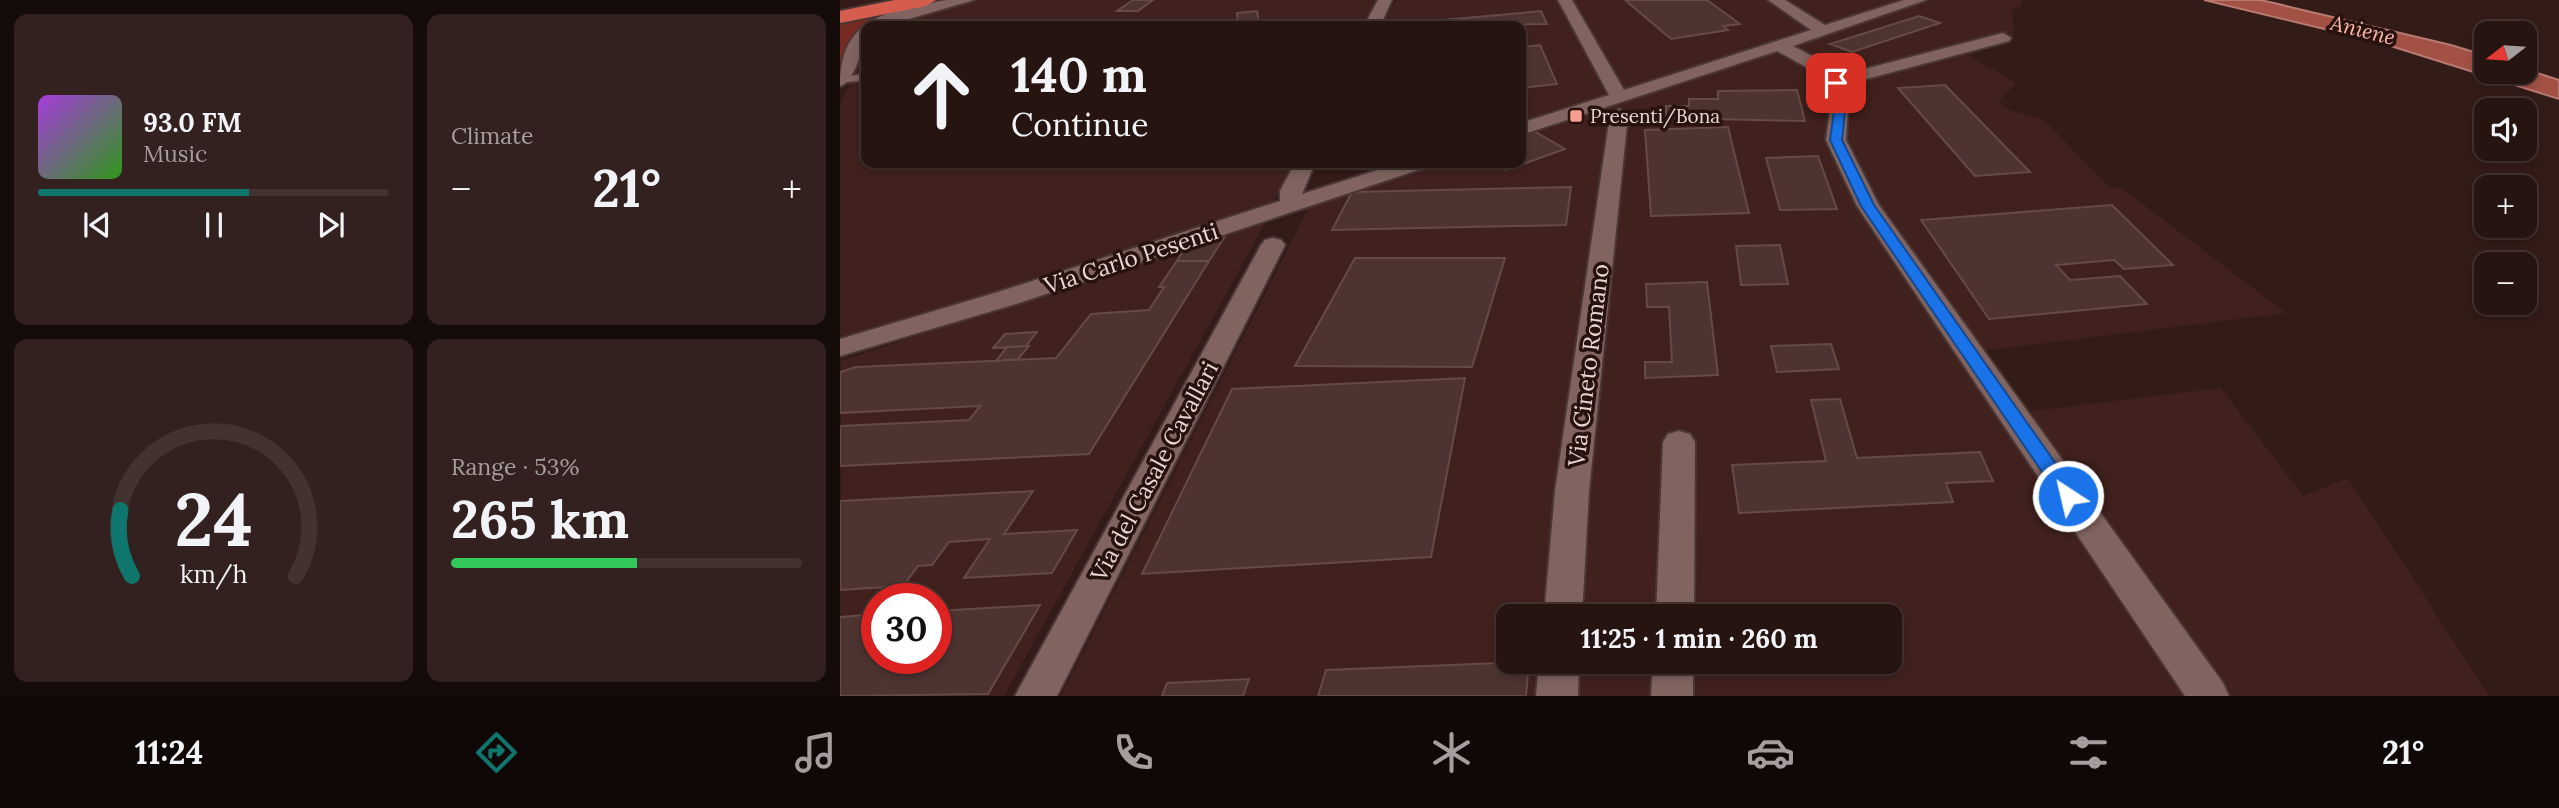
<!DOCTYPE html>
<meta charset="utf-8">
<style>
:root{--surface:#261411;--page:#32211f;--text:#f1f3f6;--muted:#a49e9f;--line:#423331;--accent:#0f766e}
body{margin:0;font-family:Lora,serif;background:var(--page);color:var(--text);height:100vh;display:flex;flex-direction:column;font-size:26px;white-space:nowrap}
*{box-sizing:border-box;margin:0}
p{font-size:23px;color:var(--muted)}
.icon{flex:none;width:38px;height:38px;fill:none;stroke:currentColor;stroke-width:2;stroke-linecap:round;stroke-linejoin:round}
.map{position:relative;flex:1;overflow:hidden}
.details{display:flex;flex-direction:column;gap:14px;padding:14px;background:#150b09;width:840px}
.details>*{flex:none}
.guide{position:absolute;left:21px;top:21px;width:665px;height:147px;border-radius:14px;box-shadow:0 4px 10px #0003,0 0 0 2px var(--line);background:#261411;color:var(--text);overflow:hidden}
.needle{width:46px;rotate:253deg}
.controls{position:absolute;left:1634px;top:21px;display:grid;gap:14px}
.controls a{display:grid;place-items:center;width:63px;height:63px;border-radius:14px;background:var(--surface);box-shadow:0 4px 10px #0003,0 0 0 2px var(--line);font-size:35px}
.speed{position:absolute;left:21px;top:583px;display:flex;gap:14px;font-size:35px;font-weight:700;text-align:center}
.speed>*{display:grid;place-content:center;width:91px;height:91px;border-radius:50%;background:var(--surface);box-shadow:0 4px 10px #0003,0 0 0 2px var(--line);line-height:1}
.speed .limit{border:10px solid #d22;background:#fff;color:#111}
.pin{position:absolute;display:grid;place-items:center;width:60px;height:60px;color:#fff;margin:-30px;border-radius:14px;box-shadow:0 4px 10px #0006}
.me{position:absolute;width:77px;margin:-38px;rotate:325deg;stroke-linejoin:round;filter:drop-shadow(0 0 5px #0008)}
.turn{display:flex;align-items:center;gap:24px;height:147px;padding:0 35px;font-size:32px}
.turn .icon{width:91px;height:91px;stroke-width:2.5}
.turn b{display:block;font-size:49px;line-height:60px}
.big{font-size:52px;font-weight:700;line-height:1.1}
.details .tile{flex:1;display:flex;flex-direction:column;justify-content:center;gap:10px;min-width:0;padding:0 24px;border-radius:14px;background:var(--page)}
.details .dial{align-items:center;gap:0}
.dial svg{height:182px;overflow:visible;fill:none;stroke:var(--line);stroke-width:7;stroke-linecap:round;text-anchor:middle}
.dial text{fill:var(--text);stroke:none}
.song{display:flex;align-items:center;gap:21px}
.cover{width:84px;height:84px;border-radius:10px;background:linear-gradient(135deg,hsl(280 70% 55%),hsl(110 70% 35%))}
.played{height:7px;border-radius:4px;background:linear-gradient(90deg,var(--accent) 60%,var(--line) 60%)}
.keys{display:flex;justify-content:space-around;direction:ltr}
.heat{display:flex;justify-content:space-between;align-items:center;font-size:38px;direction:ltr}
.charge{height:10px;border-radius:5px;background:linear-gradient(90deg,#34c759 53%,var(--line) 0)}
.details .tiles{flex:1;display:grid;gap:14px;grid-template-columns:repeat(2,1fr)}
.trip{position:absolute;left:656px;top:604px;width:406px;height:70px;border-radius:14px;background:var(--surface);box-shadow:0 4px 10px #0003,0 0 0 2px var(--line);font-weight:700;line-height:70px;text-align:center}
.menu{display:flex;height:112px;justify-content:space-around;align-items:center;background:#0f0807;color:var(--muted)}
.menu .icon{width:49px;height:49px}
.menu .current{color:var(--accent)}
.menu b{font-size:32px;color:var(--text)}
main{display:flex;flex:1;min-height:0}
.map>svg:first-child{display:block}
.built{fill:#40211d;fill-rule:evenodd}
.green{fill:#762a21}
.water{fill:#a35145;stroke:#b77970;stroke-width:2}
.building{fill:#4e3430;stroke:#664a45;stroke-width:2}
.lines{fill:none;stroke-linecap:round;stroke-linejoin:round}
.service-casing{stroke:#4a3735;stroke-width:4}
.minor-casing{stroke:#4a3735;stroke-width:4}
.motorway-casing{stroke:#4a3735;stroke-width:4}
.service{fill:#81645f;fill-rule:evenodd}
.minor{fill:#81645f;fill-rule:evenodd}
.motorway{fill:#d55d4d;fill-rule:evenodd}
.route{fill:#1a73e8;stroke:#114b97;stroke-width:2}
.poi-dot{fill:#f59d8f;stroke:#28120e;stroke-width:2.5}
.labels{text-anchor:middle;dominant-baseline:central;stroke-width:7;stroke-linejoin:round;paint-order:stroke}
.far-poi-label{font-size:19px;fill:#e7d6d3;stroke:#28120e;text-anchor:start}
.far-water-label{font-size:21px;font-style:italic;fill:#fdb6aa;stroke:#28120e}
.street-label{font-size:23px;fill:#e7d6d3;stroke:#28120e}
</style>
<main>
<section class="details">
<div class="tiles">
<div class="tile">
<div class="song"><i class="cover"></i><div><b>93.0 FM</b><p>Music</p></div></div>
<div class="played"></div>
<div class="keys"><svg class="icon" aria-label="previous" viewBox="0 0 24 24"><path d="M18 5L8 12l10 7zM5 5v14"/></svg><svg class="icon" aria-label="pause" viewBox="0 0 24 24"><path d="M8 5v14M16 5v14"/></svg><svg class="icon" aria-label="next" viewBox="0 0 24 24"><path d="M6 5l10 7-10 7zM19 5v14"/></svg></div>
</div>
<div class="tile"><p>Climate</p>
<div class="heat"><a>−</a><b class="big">21°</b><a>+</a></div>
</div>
<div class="tile dial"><svg viewBox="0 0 100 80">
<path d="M14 69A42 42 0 1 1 86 69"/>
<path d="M14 69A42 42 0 0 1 9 40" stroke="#0f766e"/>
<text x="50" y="56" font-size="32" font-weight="700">24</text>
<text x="50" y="72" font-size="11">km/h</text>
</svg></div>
<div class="tile"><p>Range · 53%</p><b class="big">265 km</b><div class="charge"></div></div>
</div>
</section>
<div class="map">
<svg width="1719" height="696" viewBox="0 0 1719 696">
<rect width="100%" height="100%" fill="#331b17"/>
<path class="built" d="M134,0H538L526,26H39Z
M556,0H717L768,96L681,121V26H541Z
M733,0H1068L784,92Z
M1089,0H1182V5L1171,11L1174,25L1173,40L1128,55L1176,83L1158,102L1170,110L1204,120L1268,186L1283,189L1446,313L1141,351L1038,201L1009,153L1003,140V87L984,83L991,91L989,146L1013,197L1349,696H221L471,203L594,163H681V134ZM668,616H1050V662H668Z
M26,47V163H454L433,203L54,325L0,338V105Z
M428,218L164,696H0L1,361ZM37,598H96V658H37Z
M1381,388L1463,496L1508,478L1649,696H1389L1183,412Z"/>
<path class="green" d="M51,12L19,29L0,64V22Z"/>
<path class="water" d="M1364,0H1421L1611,45L1647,56V72H1685V69L1719,80V99L1538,42Z"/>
<path class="building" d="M293,0H313L298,11H277Z
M785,0H867L900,24L883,26L888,30L831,39Z
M417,11L419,23L398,25L397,13Z
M701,11L707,24L583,26L582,22Z
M1079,16L1100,23L1012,52L990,44Z
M700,45L717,84L681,88V47Z
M1105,85L1190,172L1135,176L1058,88Z
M957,90L965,121L826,118V106H849V99H878V91Z
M888,127L909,213L811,216L805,130Z
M694,131L725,149L666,170L655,163H681V136Z
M978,156L997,209L940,210L926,158Z
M731,187L726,225L492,230L512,192Z
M1272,205L1333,265L1284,269L1274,260L1216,265L1230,280L1280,276L1307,304L1149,319L1081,220Z
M387,233L369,261H337L346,246Z
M940,245L948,284L901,285L896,246Z
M515,258H665L632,367L455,366Z
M337,261H369L249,454L0,466V426L129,420L140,406L0,413V372L16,367L216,358L251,314L309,310L324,287H319Z
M867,282L878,375L805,378V362H832L829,307H807L806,284Z
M197,332L186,346L153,348L165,334Z
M991,344L999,369L937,372L931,346Z
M189,346L178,359L156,361L167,347Z
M625,378L591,557L302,574L392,389Z
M1000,399L1017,458L1140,452L1153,481L1106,483L1113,502L899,513L892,465L986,461L971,400Z
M193,491L164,534L237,530L212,573L124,578L150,539L109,542L92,565L78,566L63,586L0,590V501Z
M200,605L148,694L0,696V617L37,614V658H96V611Z
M689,662L686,696H478L486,670Z
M409,679L403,696H322L327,683Z"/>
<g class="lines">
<defs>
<path id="service" d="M26,74V80L0,83V77Z"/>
<path id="minor" d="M106,0H134L45,26H26C26,40 15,83 0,86C0,15 49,12 106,0Z
M538,0H552L540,26H524Z
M718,0H732L784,90L971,30L928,0H945L985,25L1064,0H1086L953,46L994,68L997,72L994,76H982L937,51L681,135V123L769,95Z
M1163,33L1171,38L1169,41L1019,81L1010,76L1013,72Z
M996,78L1005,83L1008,111L1006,140L1039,205L1383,683L1389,696H1345L1017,206L986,140L990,111L987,83Z
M779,109L788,115L749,491L742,616H704L715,491L770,115Z
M455,163H475L462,194L560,163H590L587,167L176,304L0,356V339L158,292L440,201V191Z
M433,238L441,240L445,245L217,696H175L421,245L425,240Z
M839,431L850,434L855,442L854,616H816L823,442L828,434Z
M699,662H739L738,696H696Z
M813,662H853V696H811Z"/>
<path id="motorway" d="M55,0H96L86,6L0,23V11Z"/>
</defs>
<use href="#service" class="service-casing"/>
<use href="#minor" class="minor-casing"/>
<use href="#motorway" class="motorway-casing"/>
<use href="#service" class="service"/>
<use href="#minor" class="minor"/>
<use href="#motorway" class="motorway"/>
</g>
<path class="route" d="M996,80L1001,83L1005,111L1002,140L1034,205L1235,491L1238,496L1235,501H1222L1021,206L990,140L994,111L991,83Z"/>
<rect class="poi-dot" x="729" y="109" width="14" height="14" rx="3.5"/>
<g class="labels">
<g class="far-poi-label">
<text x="750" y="116">Presenti/Bona</text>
</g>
<g class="far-water-label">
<text transform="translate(1523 30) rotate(14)">Aniene</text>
</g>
<g class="street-label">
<text transform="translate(291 258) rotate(-18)">Via Carlo Pesenti</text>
<text transform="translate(748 365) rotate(-83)">Via Cineto Romano</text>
<text transform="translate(314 471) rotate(-62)">Via del Casale Cavallari</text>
</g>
</g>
</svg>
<div class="controls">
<a><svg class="needle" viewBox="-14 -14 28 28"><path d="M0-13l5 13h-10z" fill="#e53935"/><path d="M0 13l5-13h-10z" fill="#a49e9f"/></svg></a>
<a><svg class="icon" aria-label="sound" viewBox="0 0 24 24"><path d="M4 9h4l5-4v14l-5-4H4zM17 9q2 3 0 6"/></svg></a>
<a>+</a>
<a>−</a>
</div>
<div class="speed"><div class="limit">30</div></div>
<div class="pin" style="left:996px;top:83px;background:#d93025"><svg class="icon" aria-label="arrive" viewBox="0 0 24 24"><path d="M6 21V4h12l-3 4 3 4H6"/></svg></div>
<svg class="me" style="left:1228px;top:496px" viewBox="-20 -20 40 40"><circle r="17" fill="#1a73e8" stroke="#fff" stroke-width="3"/><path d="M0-11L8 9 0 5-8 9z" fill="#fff"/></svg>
<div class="trip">11:25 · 1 min · 260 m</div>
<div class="guide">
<div class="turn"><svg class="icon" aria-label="ahead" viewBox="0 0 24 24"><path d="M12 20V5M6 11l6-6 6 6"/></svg><div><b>140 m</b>Continue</div></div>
</div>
</div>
</main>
<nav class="menu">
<b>11:24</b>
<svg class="icon current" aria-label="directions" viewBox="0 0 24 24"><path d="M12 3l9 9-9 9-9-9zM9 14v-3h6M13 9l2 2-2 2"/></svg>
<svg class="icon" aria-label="music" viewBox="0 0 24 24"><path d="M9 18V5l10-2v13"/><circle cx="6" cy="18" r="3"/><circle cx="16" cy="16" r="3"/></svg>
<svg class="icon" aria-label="phone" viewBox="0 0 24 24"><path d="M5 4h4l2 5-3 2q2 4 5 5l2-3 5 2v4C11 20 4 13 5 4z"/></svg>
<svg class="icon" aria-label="climate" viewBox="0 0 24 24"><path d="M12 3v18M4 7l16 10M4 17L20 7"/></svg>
<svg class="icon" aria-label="car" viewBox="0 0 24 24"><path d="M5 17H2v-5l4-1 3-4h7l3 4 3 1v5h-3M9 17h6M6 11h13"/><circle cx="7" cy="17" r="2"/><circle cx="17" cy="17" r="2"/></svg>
<svg class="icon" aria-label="filters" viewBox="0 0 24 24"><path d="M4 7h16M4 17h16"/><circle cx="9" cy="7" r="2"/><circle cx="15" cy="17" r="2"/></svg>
<b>21°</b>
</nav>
